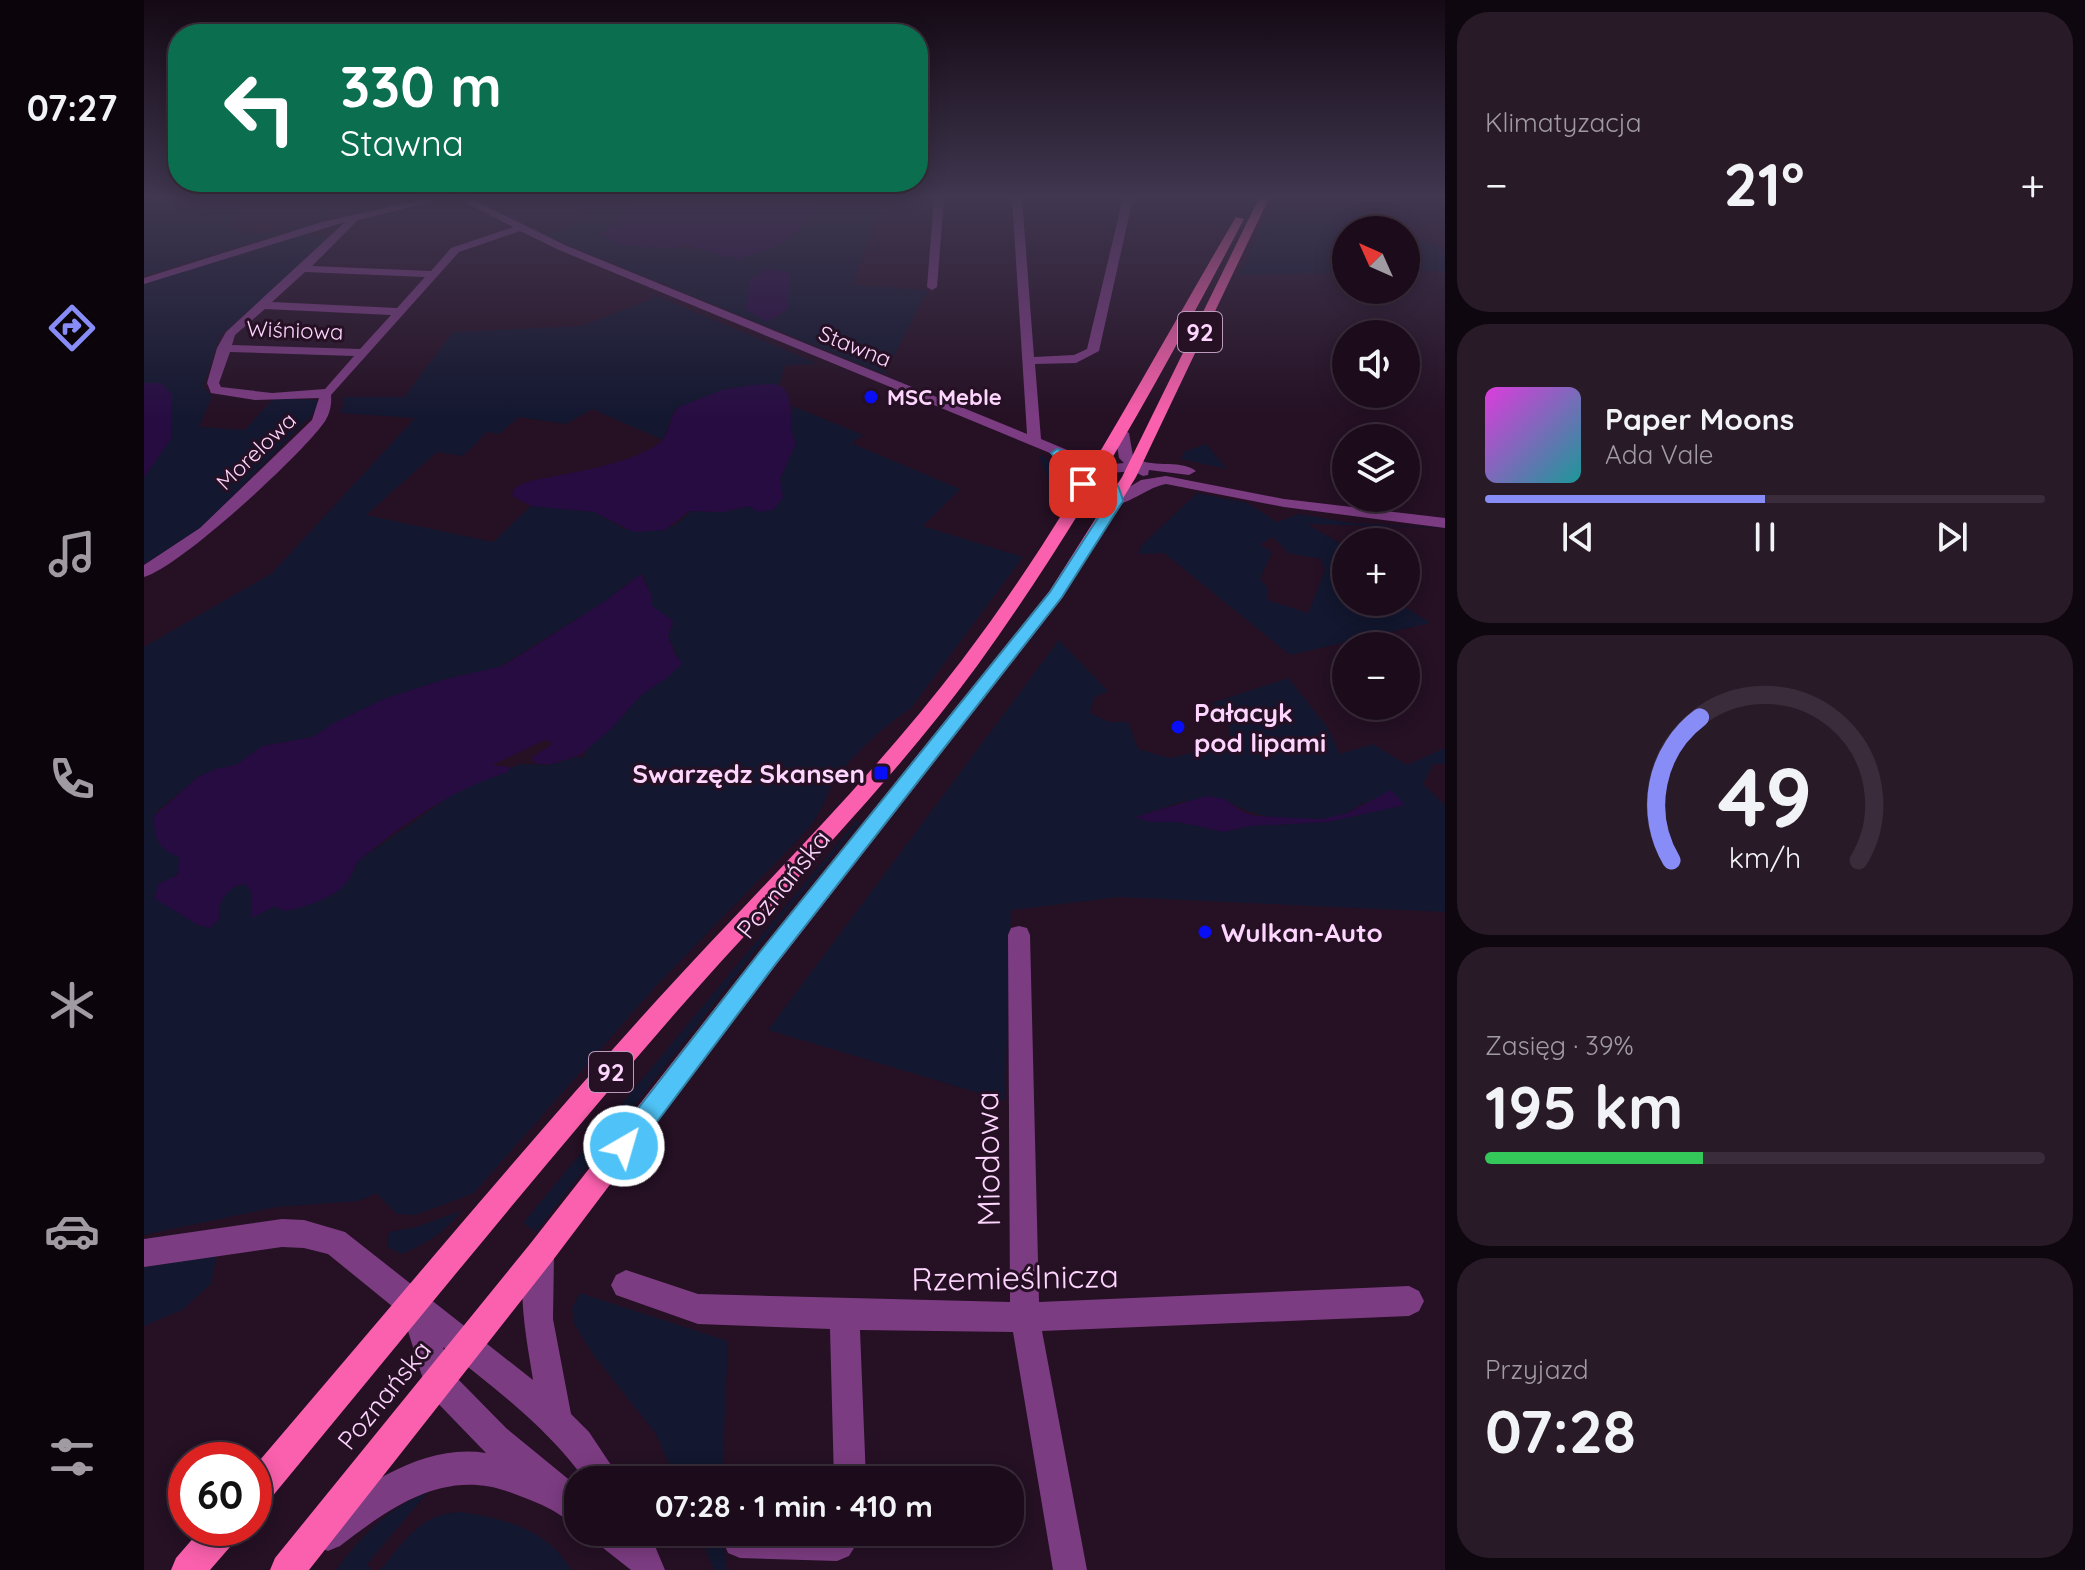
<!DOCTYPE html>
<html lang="pl">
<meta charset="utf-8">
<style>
:root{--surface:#1c0c1b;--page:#291a28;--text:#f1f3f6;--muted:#a09ba3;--line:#3a2c3a;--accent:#888cf6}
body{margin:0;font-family:Quicksand,sans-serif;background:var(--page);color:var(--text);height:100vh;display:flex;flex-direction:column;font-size:30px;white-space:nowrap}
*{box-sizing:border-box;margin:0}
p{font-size:26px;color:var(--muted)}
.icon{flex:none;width:44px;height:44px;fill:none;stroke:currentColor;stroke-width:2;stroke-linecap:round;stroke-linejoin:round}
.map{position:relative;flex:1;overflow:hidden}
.panel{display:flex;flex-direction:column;gap:12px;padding:12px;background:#0f070f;width:640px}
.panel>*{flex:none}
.guide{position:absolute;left:24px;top:24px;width:760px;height:168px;border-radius:32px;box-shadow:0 4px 20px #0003,0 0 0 2px var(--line);background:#0b6e4f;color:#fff;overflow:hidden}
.needle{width:52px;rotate:315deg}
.fabs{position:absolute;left:1188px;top:216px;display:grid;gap:16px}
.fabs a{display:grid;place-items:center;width:88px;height:88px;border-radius:50%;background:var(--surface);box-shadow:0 4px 20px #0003,0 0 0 2px var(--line);font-size:40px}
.speed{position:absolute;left:24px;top:1442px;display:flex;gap:16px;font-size:40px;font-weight:700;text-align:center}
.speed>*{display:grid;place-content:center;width:104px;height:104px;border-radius:50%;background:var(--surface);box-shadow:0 4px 20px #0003,0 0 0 2px var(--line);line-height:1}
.speed .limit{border:12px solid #d22;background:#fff;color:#111}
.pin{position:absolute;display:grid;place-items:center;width:68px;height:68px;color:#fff;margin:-34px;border-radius:16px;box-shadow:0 4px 12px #0006}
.me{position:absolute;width:88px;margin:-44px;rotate:38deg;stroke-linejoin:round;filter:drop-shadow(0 0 6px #0008)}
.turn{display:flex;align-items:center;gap:28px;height:168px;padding:0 40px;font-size:36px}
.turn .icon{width:104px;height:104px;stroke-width:2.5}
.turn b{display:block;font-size:56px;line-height:68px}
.big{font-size:60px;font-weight:700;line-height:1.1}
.panel .widget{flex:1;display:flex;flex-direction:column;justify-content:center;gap:12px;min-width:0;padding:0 28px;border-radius:32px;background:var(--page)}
.panel .dial{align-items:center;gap:0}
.dial svg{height:208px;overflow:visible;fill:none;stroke:var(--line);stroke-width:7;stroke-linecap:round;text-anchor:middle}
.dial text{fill:var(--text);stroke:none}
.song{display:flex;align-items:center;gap:24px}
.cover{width:96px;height:96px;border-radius:12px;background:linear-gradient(135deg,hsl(300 70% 55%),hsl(180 70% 35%))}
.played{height:8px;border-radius:4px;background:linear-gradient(90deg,var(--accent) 50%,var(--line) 50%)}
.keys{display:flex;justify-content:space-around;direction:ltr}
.heat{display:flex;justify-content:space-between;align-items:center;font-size:44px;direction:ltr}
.charge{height:12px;border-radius:6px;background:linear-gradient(90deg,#34c759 39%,var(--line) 0)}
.trip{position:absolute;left:420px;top:1466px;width:460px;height:80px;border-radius:32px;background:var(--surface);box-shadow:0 4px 20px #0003,0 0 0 2px var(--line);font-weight:700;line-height:80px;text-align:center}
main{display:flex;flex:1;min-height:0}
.tabs{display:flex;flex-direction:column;width:144px;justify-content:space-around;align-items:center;background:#0b050b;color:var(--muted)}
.tabs .icon{width:56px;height:56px}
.tabs .selected{color:var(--accent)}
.tabs b{font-size:36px;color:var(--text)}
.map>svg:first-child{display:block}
.green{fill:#13172f;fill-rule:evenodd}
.water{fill:#270c42}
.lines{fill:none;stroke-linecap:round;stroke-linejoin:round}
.minor{fill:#7c3c82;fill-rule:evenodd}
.major{fill:#fa60ad;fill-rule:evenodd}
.route{fill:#4fc3f7;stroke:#337fa1;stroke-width:2}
.poi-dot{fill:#080ef6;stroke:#251024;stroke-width:3}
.labels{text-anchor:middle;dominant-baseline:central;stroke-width:6;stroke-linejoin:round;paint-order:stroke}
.far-street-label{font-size:22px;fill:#fdd5fe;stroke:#251024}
.far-poi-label{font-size:22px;font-weight:bold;fill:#fdd5fe;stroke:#251024;text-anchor:start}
.shield{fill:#251024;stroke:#bc9abd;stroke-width:2}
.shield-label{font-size:24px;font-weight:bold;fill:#fdd5fe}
.poi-label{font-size:26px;font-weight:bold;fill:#fdd5fe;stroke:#251024;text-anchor:start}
.street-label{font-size:26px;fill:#fdd5fe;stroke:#251024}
.near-street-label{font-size:32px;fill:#fdd5fe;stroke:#251024}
</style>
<main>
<nav class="tabs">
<b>07:27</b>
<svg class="icon selected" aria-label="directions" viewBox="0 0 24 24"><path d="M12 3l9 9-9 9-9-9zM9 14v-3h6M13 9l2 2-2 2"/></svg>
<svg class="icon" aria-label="music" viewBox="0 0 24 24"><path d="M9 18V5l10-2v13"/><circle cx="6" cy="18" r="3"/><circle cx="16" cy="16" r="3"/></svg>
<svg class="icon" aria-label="phone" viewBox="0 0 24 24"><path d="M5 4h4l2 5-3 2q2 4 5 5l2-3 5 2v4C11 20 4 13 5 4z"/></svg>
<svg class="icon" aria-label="climate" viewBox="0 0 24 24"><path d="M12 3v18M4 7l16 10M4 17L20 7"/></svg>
<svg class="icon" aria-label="car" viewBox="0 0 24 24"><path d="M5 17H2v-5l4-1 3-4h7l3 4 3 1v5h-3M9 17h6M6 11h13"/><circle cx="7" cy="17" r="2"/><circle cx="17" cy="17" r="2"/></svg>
<svg class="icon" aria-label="filters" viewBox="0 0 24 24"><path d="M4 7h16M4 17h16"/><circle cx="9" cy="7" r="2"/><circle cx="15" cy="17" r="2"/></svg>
</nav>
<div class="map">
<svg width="1301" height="1570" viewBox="0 0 1301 1570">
<rect width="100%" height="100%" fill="#251024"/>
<path class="green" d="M26,198H99L102,204L87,224C101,245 154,227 174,219L176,207L151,198L187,205L179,210L184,217L177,221L0,276V203Z
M420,198H518L485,205L469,225L455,235C495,241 602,261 635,245C652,237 663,219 672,204L670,198H739L709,285L784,290L740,374L399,235L449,216L413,200ZM622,269L645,272L643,309L631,319L606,280Z
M1175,203L1198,205L1256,230H1202V273L1095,275L1128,206L1171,212Z
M1262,233L1301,250V271L1262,272Z
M155,234L187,238L76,336L59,387L68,396L55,427L101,430L130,398L174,400L170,413L55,530L0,564V477L27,439L28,395L17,383H0V284Z
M508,294L675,364L641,365L635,386L587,388L535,407L530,411L519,440L448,409L422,424L375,417L355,434L343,432L319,456L293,452L222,515L349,542L387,506L450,512L481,529L506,531L530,526L547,511L579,512L605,506L610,509H630L639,497L636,479L652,443L645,424L649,408L646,405L719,435L707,443L816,489L779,526L879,557L767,708C744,723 703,759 689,783C681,799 676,814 665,828L512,986L330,1193L272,1215L253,1214L232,1193L215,1201L132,1207L0,1235V647L128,573L271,418L196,413L201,403L198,397H260L309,332L438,326L507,299ZM499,575L507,595L506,605L529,625L524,636L537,665L497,695L466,730L445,746L439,758L433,757L404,765L376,764L316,789L215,860L206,878L180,898L141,911L131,906L108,918V893L101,884C84,885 72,902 75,918L66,928L54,925L11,898L10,895L36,871L35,856L14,841L9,819L12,812L54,777L72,769L92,765L119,746L169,737L190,723L240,699L302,679L354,668L460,602L488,580Z
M1062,444L1083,469L1037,459L1040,452Z
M895,455C916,462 932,480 920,503L912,500Z
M1053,493L1104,503L1133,522L1155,514L1208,523L1301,528L1163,524L1202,547V602H1254L1286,623L1146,655L1020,553L994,554L998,545ZM1129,537L1144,553L1177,559L1181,570L1164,613L1123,600V587L1116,579L1128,552L1116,544Z
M915,640L964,691L950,698L946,713L965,722H984L994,749L1026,758L1086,744L1084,716L1068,703L1144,678L1183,727L1196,754L1229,744L1263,765L1301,748V764H1289L1279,784L1301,805V912L976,897L867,910L861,1101L624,1030ZM1081,799C1110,821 1166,825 1201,814C1209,811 1215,803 1223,802C1235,801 1248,804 1260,804L1184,822L1105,826L1080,832L1035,822H1006L992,817L1037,802Z
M713,820L716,822L619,941L392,1232L379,1223Z
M317,1211C302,1232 281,1244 258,1254L243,1247L245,1232L272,1227Z
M74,1248L67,1284L38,1310L0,1326V1263Z
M436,1293L584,1341L578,1480H532L512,1434L448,1353L430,1323L428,1308Z
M284,1492L223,1564L228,1570H192C219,1534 242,1509 284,1492Z
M316,1512C359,1518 404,1529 427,1570H236C261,1541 275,1514 316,1512Z
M554,1532H578L583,1570H570Z"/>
<path class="water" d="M518,198H670L673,204L660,225L636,245L595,259L542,245L524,249L474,244L455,234L469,225L485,205Z
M622,269L646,272L643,309L623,322L602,309L606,280Z
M0,383H17L28,394L27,439L0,477Z
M609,385L630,384L640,388C652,405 642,424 652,443L636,479L639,497L629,510L614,512L605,506L579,512L545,511L521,530L490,532L450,512L387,506L368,496L370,489C384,479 397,479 412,476C442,470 489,462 514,444C528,434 524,417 535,407L578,390Z
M497,574L507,595V605L529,621L524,636L531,655L538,663L523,678L497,695L466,730L436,755L408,764H393L387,758L407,745L408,742L401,740L348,765L366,767L364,772C311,788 261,822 218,858C210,864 210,871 205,879C194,897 160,908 140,911L131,906L108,918V893L101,884C85,885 72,903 75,918L66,928L54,925L11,899L14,884L34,875L35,856C15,852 9,835 10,816L54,777L72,769L92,765L119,746L169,737L190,723L240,699L302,679L359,666L460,602Z
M1247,790L1261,805L1184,822L1105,826L1080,832L1035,822H1006L991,817L1063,796L1081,799L1097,811L1111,816L1177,819L1204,813Z"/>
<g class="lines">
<path class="minor" d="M286,198H303L214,220L168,266L287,271L307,248L369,227L313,198H325L423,246L883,434L868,198H878L890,357L930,355L943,349L979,198H989L955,351L932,363L891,364L897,439L959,465L980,463L975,458L971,433L978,429L985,433L989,456C1005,470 1035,458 1052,471L1045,475L1005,470L1004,475L999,476L989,471L967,473L977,492L997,480L1022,476L1140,499L1301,518V528L1140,507L1022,484C1003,487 983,507 967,504L962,486L952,472L415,250L376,231L315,252L187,395C188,406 185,416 179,424C155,457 36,567 0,577V565L56,528L168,420L175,398L111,400L67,393L63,383L73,348L82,332L201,222L0,284V278L178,222ZM161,272L281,277L253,308L128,302ZM121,309L247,315L216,349L88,345L91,335ZM86,352L210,356L181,389L128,393L77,387L75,383Z
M790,198H800L793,287L788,290L783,287Z
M875,926L883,928L886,935L895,1302L1265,1286L1275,1291L1280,1301L1275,1311L1265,1316L898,1331L943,1570H909L869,1332L716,1330L722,1480H690L686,1329L554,1324L472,1295L467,1285L472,1275L482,1270L554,1294L866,1302L864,935L867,928Z
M138,1219L160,1220L201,1232L389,1380C383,1340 370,1282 386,1244L396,1240L406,1244L410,1254L409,1319L427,1414L445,1432L477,1480H441C403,1427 350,1388 299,1347L307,1372L362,1428L434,1487V1526C424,1521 417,1515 408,1510C395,1503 381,1498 368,1493C301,1467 247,1507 196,1546L184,1551L172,1546L167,1534L172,1522C220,1486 279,1443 342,1453L283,1392L259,1315L184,1254L160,1248L138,1247L0,1267V1239Z
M449,1532H505L521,1570H487L454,1544Z
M583,1532H720L705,1556L693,1561L596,1558L584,1553L579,1541Z"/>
<path class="major" d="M1115,198H1125L992,477L918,598L631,966L406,1264L165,1570H126L131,1558L386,1244L615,952L905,592L978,477Z
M1092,217L1100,219C1019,373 935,525 833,666C743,789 634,896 534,1010C393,1172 259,1339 122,1504L110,1508V1467C244,1311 375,1152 513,1000C616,887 726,781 818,660C924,521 1003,367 1092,217Z
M58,1528H97L92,1540L66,1570H27L32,1558Z"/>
</g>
<linearGradient id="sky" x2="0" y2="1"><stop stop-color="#140914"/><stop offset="0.47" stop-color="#403750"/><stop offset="1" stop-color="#403750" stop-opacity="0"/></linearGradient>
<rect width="1301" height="418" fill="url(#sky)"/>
<path class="route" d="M913,449C948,459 970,463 979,501L918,597L630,966L488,1155L480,1158L471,1155L468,1146L471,1138L615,953L906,592L965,501C960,477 951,471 928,463L945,484L934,487L907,453Z"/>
<g class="poi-dot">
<circle cx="727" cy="397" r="8"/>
<circle cx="1034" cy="727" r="8"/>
<rect x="729" y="765" width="16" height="16" rx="4"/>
<circle cx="1061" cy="932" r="8"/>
</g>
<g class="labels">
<g class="far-street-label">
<text transform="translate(151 330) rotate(2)">Wiśniowa</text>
<text transform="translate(711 346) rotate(22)">Stawna</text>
<text transform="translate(112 451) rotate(-44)">Morelowa</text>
</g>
<g class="far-poi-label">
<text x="743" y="397">MSC Meble</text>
</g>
<g class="shield">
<rect x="1034" y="312" width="44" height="40" rx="6"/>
<rect x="445" y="1052" width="44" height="40" rx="6"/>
</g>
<g class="shield-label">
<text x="1056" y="332">92</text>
<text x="467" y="1072">92</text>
</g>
<g class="poi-label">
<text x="1050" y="712">Pałacyk<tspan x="1050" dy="30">pod lipami</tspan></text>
<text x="721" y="773" text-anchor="end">Swarzędz Skansen</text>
<text x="1077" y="932">Wulkan-Auto</text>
</g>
<g class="street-label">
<text transform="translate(639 884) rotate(-51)">Poznańska</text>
<text transform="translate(240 1395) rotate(-51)">Poznańska</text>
</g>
<g class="near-street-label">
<text transform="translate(843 1159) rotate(-91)">Miodowa</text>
<text transform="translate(871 1277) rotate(-1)">Rzemieślnicza</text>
</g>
</g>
</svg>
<div class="fabs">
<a><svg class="needle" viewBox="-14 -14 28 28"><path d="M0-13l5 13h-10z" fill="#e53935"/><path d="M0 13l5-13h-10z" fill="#a09ba3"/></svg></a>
<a><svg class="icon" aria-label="sound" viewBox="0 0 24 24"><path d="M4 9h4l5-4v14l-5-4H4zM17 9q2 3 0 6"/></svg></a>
<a><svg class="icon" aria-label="layers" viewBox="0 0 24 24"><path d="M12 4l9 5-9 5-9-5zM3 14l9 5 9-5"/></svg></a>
<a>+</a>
<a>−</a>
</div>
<div class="speed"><div class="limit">60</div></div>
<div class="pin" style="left:939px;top:484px;background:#d93025"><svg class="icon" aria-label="arrive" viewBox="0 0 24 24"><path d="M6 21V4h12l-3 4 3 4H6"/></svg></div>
<svg class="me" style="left:480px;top:1146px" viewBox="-20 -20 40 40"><circle r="17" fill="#4fc3f7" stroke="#fff" stroke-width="3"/><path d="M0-11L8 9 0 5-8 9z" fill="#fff"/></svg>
<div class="trip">07:28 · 1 min · 410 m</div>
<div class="guide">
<div class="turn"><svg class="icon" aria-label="left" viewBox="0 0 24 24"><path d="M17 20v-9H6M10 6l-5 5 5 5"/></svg><div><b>330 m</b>Stawna</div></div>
</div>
</div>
<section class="panel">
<div class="widget"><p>Klimatyzacja</p>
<div class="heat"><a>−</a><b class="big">21°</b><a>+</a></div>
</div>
<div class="widget">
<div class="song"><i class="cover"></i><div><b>Paper Moons</b><p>Ada Vale</p></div></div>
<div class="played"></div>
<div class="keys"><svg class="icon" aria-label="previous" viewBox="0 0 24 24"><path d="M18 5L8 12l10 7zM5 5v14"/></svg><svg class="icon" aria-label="pause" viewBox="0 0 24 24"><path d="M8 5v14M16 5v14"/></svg><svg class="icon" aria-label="next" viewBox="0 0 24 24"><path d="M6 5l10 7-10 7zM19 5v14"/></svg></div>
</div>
<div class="widget dial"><svg viewBox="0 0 100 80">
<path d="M14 69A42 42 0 1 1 86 69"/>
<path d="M14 69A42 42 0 0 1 25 14" stroke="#888cf6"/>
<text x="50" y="56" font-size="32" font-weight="700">49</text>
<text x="50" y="72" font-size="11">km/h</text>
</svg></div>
<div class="widget"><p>Zasięg · 39%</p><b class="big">195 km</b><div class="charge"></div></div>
<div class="widget"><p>Przyjazd</p><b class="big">07:28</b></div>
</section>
</main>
